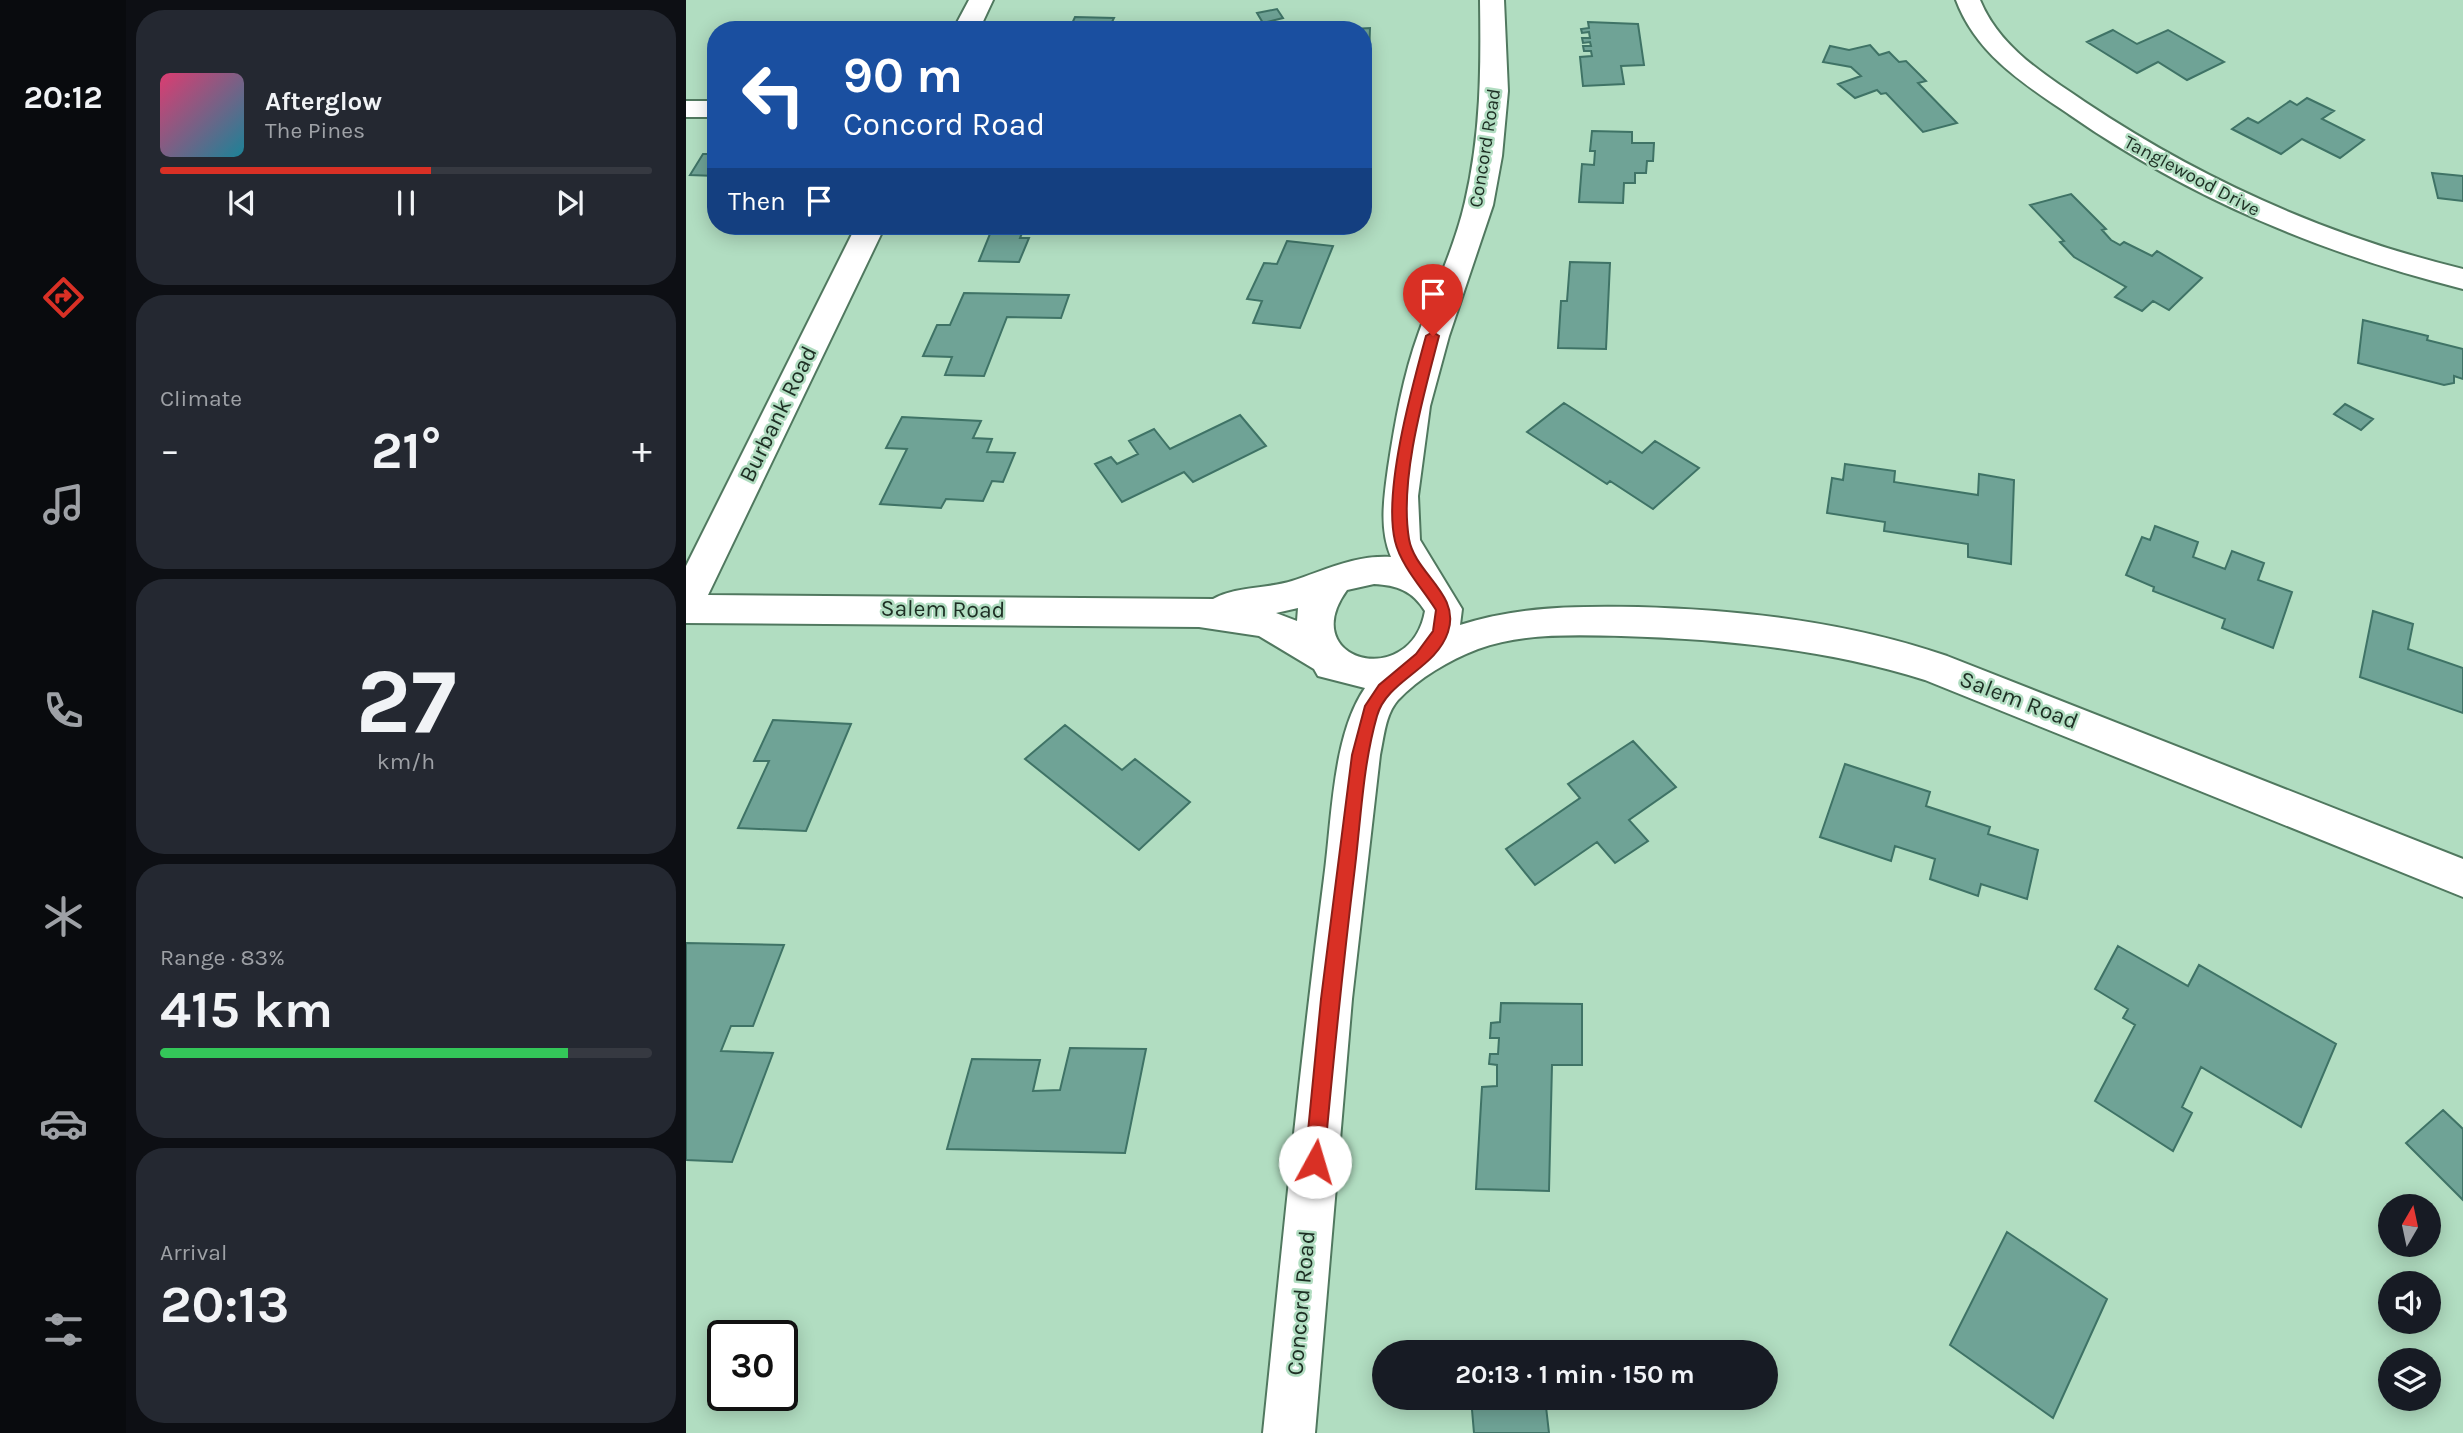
<!DOCTYPE html>
<meta charset="utf-8">
<style>
:root{--surface:#171b24;--page:#242831;--text:#f1f3f6;--muted:#9ea1a6;--line:#363941;--accent:#d93025}
body{margin:0;font-family:Karla,sans-serif;background:var(--page);color:var(--text);height:100vh;display:flex;flex-direction:column;font-size:26px;white-space:nowrap}
*{box-sizing:border-box;margin:0}
p{font-size:23px;color:var(--muted)}
.icon{flex:none;width:38px;height:38px;fill:none;stroke:currentColor;stroke-width:2;stroke-linecap:round;stroke-linejoin:round}
.map{position:relative;flex:1;overflow:hidden}
.drawer{display:flex;flex-direction:column;gap:10px;padding:10px;background:#0d0f14;width:560px}
.drawer>*{flex:none}
.banner{position:absolute;left:21px;top:21px;width:665px;height:214px;border-radius:28px;box-shadow:0 4px 18px #0003;background:#1a4fa0;color:#fff;overflow:hidden}
.needle{width:46px;rotate:9deg}
.controls{position:absolute;left:1692px;top:1194px;display:grid;gap:14px}
.controls a{display:grid;place-items:center;width:63px;height:63px;border-radius:50%;background:var(--surface);box-shadow:0 4px 18px #0003;font-size:35px}
.speed{position:absolute;left:21px;top:1320px;display:flex;gap:14px;font-size:35px;font-weight:700;text-align:center}
.speed>*{display:grid;place-content:center;width:91px;height:91px;border-radius:50%;background:var(--surface);box-shadow:0 4px 18px #0003;line-height:1}
.speed .limit{border:4px solid #111;border-radius:10px;background:#fff;color:#111}
.pin{position:absolute;display:grid;place-items:center;width:60px;height:60px;color:#fff;margin:-72px -30px;border-radius:50% 50% 50% 0;rotate:-45deg;box-shadow:0 0 7px #0007}
.pin .icon{rotate:45deg}
.me{position:absolute;width:77px;margin:-38px;rotate:6deg;stroke-linejoin:round;filter:drop-shadow(0 0 5px #0008)}
.turn{display:flex;align-items:center;gap:24px;height:147px;padding:0 21px;font-size:32px}
.turn .icon{width:91px;height:91px;stroke-width:2.5}
.turn b{display:block;font-size:49px;line-height:60px}
.then{display:flex;align-items:center;height:66px;padding:0 21px;background:#0003;gap:14px;font-size:26px}
.big{font-size:52px;font-weight:700;line-height:1.1}
.drawer .tile{flex:1;display:flex;flex-direction:column;justify-content:center;gap:10px;min-width:0;padding:0 24px;border-radius:28px;background:var(--page)}
.drawer .dial{align-items:center;gap:0}
.dial b{font-size:91px;line-height:1}
.song{display:flex;align-items:center;gap:21px}
.cover{width:84px;height:84px;border-radius:10px;background:linear-gradient(135deg,hsl(340 70% 55%),hsl(190 70% 35%))}
.played{height:7px;border-radius:4px;background:linear-gradient(90deg,var(--accent) 55%,var(--line) 55%)}
.keys{display:flex;justify-content:space-around;direction:ltr}
.heat{display:flex;justify-content:space-between;align-items:center;font-size:38px;direction:ltr}
.charge{height:10px;border-radius:5px;background:linear-gradient(90deg,#34c759 83%,var(--line) 0)}
.trip{position:absolute;left:686px;top:1340px;width:406px;height:70px;border-radius:35px;background:var(--surface);box-shadow:0 4px 18px #0003;font-weight:700;line-height:70px;text-align:center}
main{display:flex;flex:1;min-height:0}
.tabs{display:flex;flex-direction:column;width:126px;justify-content:space-around;align-items:center;background:#090b0e;color:var(--muted)}
.tabs .icon{width:49px;height:49px}
.tabs .on{color:var(--accent)}
.tabs b{font-size:32px;color:var(--text)}
.map>svg:first-child{display:block}
.building{fill:#6fa396;stroke:#3f7366;stroke-width:2}
.lines{fill:none;stroke-linecap:round;stroke-linejoin:round}
.minor-casing{stroke:#50785f;stroke-width:4}
.minor{fill:#fff;fill-rule:evenodd}
.route{fill:#d93025;stroke:#8d1f18;stroke-width:2}
.labels{text-anchor:middle;dominant-baseline:central;stroke-width:5;stroke-linejoin:round;paint-order:stroke}
.far-street-label{font-size:19px;fill:#1d2e23;stroke:#b1ddc1}
.street-label{font-size:23px;fill:#1d2e23;stroke:#b1ddc1}
</style>
<main>
<nav class="tabs">
<b>20:12</b>
<svg class="icon on" aria-label="directions" viewBox="0 0 24 24"><path d="M12 3l9 9-9 9-9-9zM9 14v-3h6M13 9l2 2-2 2"/></svg>
<svg class="icon" aria-label="music" viewBox="0 0 24 24"><path d="M9 18V5l10-2v13"/><circle cx="6" cy="18" r="3"/><circle cx="16" cy="16" r="3"/></svg>
<svg class="icon" aria-label="phone" viewBox="0 0 24 24"><path d="M5 4h4l2 5-3 2q2 4 5 5l2-3 5 2v4C11 20 4 13 5 4z"/></svg>
<svg class="icon" aria-label="climate" viewBox="0 0 24 24"><path d="M12 3v18M4 7l16 10M4 17L20 7"/></svg>
<svg class="icon" aria-label="car" viewBox="0 0 24 24"><path d="M5 17H2v-5l4-1 3-4h7l3 4 3 1v5h-3M9 17h6M6 11h13"/><circle cx="7" cy="17" r="2"/><circle cx="17" cy="17" r="2"/></svg>
<svg class="icon" aria-label="filters" viewBox="0 0 24 24"><path d="M4 7h16M4 17h16"/><circle cx="9" cy="7" r="2"/><circle cx="15" cy="17" r="2"/></svg>
</nav>
<section class="drawer">
<div class="tile">
<div class="song"><i class="cover"></i><div><b>Afterglow</b><p>The Pines</p></div></div>
<div class="played"></div>
<div class="keys"><svg class="icon" aria-label="previous" viewBox="0 0 24 24"><path d="M18 5L8 12l10 7zM5 5v14"/></svg><svg class="icon" aria-label="pause" viewBox="0 0 24 24"><path d="M8 5v14M16 5v14"/></svg><svg class="icon" aria-label="next" viewBox="0 0 24 24"><path d="M6 5l10 7-10 7zM19 5v14"/></svg></div>
</div>
<div class="tile"><p>Climate</p>
<div class="heat"><a>−</a><b class="big">21°</b><a>+</a></div>
</div>
<div class="tile dial"><b>27</b><p>km/h</p></div>
<div class="tile"><p>Range · 83%</p><b class="big">415 km</b><div class="charge"></div></div>
<div class="tile"><p>Arrival</p><b class="big">20:13</b></div>
</section>
<div class="map">
<svg width="1777" height="1433" viewBox="0 0 1777 1433">
<rect width="100%" height="100%" fill="#b1ddc1"/>
<path class="building" d="M591,9L597,18L577,23L571,13Z
M389,17L428,18L422,30H383Z
M902,22L952,24L958,65L935,66L938,84L897,86L894,57L906,56L905,51H898L897,46H905L904,42L897,43L896,38H904L903,32L896,33L895,29L903,28Z
M684,28L682,86H677V30H647Z
M1427,30L1451,44L1482,30L1538,62L1501,80L1472,62L1451,73L1401,42Z
M1184,45L1193,55L1203,52L1213,62L1220,61L1240,81L1232,83L1271,123L1237,132L1200,93L1195,94L1191,90L1169,98L1152,84L1175,76L1165,67L1137,62L1144,46L1163,50Z
M1621,98L1648,111L1636,119L1678,140L1654,158L1616,139L1595,154L1546,129L1562,118L1572,123L1604,101L1611,105Z
M906,131L946,132V143H968L967,161H961L960,173H949V183H938L937,203L893,202L896,164L908,165L909,151H904Z
M17,154H30V176L4,175Z
M1746,173L1777,176V201L1752,198Z
M1385,194L1420,229L1416,230L1425,240L1434,245L1438,242L1466,256L1471,251L1516,278L1483,310L1467,301L1456,311L1429,297L1440,287L1388,257L1374,242L1378,241L1344,205Z
M293,226H339L334,238H343L333,262L293,261L306,229H292Z
M601,241L647,246L614,328L567,323L576,301L561,299L578,263L591,264Z
M884,262L924,263L920,349L872,348L875,301H881Z
M278,293L383,295L375,318L321,317L298,376L259,375L266,357L237,356L251,325H264Z
M1677,320L1742,336L1741,340L1777,349V379L1768,376V383L1758,385L1672,363Z
M878,403L956,453L969,441L1013,468L967,509L924,481L921,484L841,432Z
M1659,404L1687,419L1675,430L1648,414Z
M554,415L580,446L507,482L498,472L436,502L409,464L425,457L431,464L452,454L443,441L468,429L484,449Z
M216,417L295,421L287,438L306,439L301,452L329,453L317,482L306,481L297,501L260,499L255,508L194,504L221,449L200,448Z
M1159,464L1209,471L1208,482L1292,495L1293,474L1328,480L1325,564L1282,557V544L1198,531L1199,522L1141,513L1146,478L1157,480Z
M1469,526L1512,542L1507,557L1539,569L1546,551L1578,563L1572,580L1606,592L1587,648L1536,628L1539,619L1467,591L1468,587L1440,575L1456,537L1464,540Z
M1687,611L1727,624L1722,649L1777,668V713L1674,677Z
M87,720L165,724L120,831L52,828L83,761H68Z
M379,725L436,770L449,759L504,802L453,850L339,759Z
M947,741L990,787L943,820L962,841L929,863L911,842L849,885L820,849L894,798L882,784Z
M1159,764L1244,792L1240,806L1304,827L1302,834L1352,850L1341,899L1295,884L1292,896L1244,879L1249,859L1209,846L1205,861L1134,837Z
M0,943L98,945L67,1026H45L35,1051L87,1053L46,1162L0,1160Z
M1432,946L1502,986L1513,965L1650,1044L1615,1127L1515,1067L1496,1107L1506,1113L1487,1151L1409,1101L1449,1025L1437,1018L1442,1009L1409,989Z
M815,1003L896,1004V1065H866L863,1191L790,1189L796,1087L811,1086V1065L803,1064L804,1054H812L813,1038H804L805,1023L814,1022Z
M384,1048L460,1049L439,1153L261,1149L286,1059L354,1060L347,1091L374,1090Z
M1757,1110L1777,1129V1200L1720,1143Z
M1321,1232L1421,1299L1367,1418L1264,1345Z
M785,1398H859L863,1433H788Z"/>
<g class="lines">
<defs>
<path id="minor" d="M283,0H307L293,30H267Z
M794,0H818L822,91L816,156L807,205L763,336L744,406L732,496L734,540L776,609L774,625C832,606 892,606 952,607C1057,610 1162,622 1261,656L1777,859V897L1239,680C1140,649 1038,639 935,636C888,635 836,633 792,649C763,660 733,678 712,700C699,715 698,737 694,755L666,999L629,1433H577C596,1248 614,1063 638,878C646,821 646,736 679,688L632,676L628,669L573,636L513,627L0,623V566L170,226H199L22,595L527,599C550,586 581,589 606,581C640,570 669,555 705,557C693,529 698,497 702,468C709,422 717,376 733,332C748,290 769,246 779,202C795,133 795,70 794,0ZM688,584C711,585 727,591 739,611C725,691 609,661 661,590ZM612,608L611,621L590,613Z
M1270,0H1294C1314,48 1358,74 1399,102C1516,180 1641,236 1777,269V289C1635,253 1505,199 1384,115C1338,84 1290,54 1270,0Z
M0,101H30V117H0Z"/>
</defs>
<use href="#minor" class="minor-casing"/>
<use href="#minor" class="minor"/>
</g>
<path class="route" d="M747,332L753,336C738,394 713,479 723,539C729,574 775,594 762,632C750,669 701,680 691,716C677,765 675,817 669,867C657,965 647,1063 638,1162L635,1169L629,1171L622,1169L619,1162L635,999L666,755L679,706L693,685L730,654L747,631L750,610C737,589 715,566 709,541C697,491 726,387 740,336Z"/>
<g class="labels">
<g class="far-street-label">
<text transform="translate(799 148) rotate(-81)">Concord Road</text>
<text transform="translate(1506 176) rotate(28)">Tanglewood Drive</text>
</g>
<g class="street-label">
<text transform="translate(92 414) rotate(-64)">Burbank Road</text>
<text transform="translate(257 609) rotate(1)">Salem Road</text>
<text transform="translate(1333 700) rotate(21)">Salem Road</text>
<text transform="translate(615 1303) rotate(-85)">Concord Road</text>
</g>
</g>
</svg>
<div class="controls">
<a><svg class="needle" viewBox="-14 -14 28 28"><path d="M0-13l5 13h-10z" fill="#e53935"/><path d="M0 13l5-13h-10z" fill="#9ea1a6"/></svg></a>
<a><svg class="icon" aria-label="sound" viewBox="0 0 24 24"><path d="M4 9h4l5-4v14l-5-4H4zM17 9q2 3 0 6"/></svg></a>
<a><svg class="icon" aria-label="layers" viewBox="0 0 24 24"><path d="M12 4l9 5-9 5-9-5zM3 14l9 5 9-5"/></svg></a>
</div>
<div class="speed"><div class="limit">30</div></div>
<div class="pin" style="left:747px;top:336px;background:#d93025"><svg class="icon" aria-label="arrive" viewBox="0 0 24 24"><path d="M6 21V4h12l-3 4 3 4H6"/></svg></div>
<svg class="me" style="left:629px;top:1162px" viewBox="-20 -20 40 40"><circle r="19" fill="#fff"/><path d="M0-13L10 11 0 6-10 11z" fill="#d93025"/></svg>
<div class="trip">20:13 · 1 min · 150 m</div>
<div class="banner">
<div class="turn"><svg class="icon" aria-label="left" viewBox="0 0 24 24"><path d="M17 20v-9H6M10 6l-5 5 5 5"/></svg><div><b>90 m</b>Concord Road</div></div>
<div class="then">Then<svg class="icon" aria-label="arrive" viewBox="0 0 24 24"><path d="M6 21V4h12l-3 4 3 4H6"/></svg></div>
</div>
</div>
</main>
